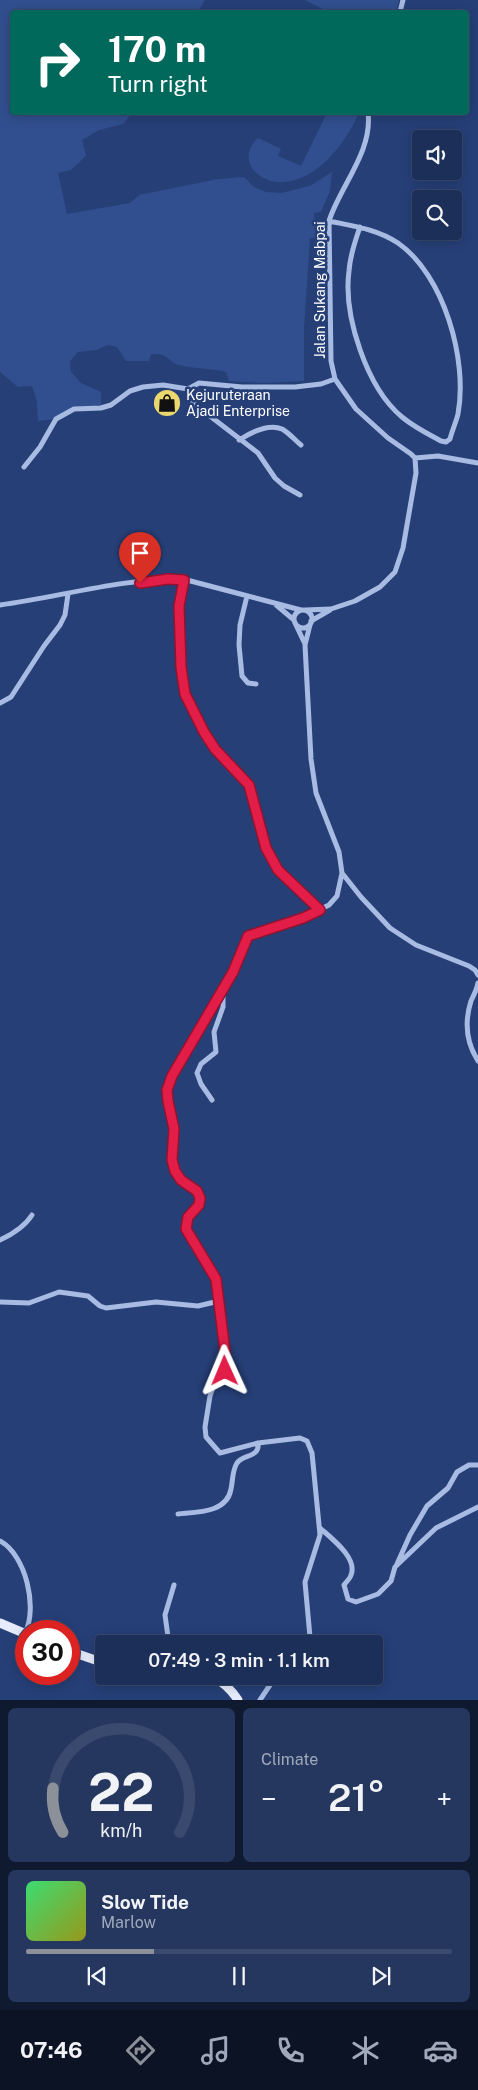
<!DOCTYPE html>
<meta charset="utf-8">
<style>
:root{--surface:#1c2f59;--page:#25375f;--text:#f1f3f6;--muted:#a0a9ba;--line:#3a4a6f;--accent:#8c9099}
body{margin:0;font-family:"Public Sans",sans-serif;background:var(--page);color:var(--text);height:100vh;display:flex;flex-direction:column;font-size:19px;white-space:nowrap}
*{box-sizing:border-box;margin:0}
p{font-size:16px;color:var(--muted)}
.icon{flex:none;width:28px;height:28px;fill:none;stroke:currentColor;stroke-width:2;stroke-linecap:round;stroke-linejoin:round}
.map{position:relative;height:1700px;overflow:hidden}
.drawer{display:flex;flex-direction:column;gap:8px;padding:8px;background:#0f1a31;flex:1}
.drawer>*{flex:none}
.guide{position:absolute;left:10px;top:10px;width:459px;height:105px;border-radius:5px;box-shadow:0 2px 12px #0003,0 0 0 1px var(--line);background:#00695c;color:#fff;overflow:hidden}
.fabs{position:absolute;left:412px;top:130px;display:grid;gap:10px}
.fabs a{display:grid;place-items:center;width:50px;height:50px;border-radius:5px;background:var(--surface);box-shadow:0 2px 12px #0003,0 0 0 1px var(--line);font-size:25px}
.speed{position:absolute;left:15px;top:1620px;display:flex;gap:10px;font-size:25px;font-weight:700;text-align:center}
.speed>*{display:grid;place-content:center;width:65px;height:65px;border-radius:50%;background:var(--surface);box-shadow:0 2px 12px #0003,0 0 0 1px var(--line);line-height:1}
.speed .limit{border:8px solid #d22;background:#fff;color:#111}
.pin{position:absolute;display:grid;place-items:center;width:42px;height:42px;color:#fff;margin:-51px -21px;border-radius:50% 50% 50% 0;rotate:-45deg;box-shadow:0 0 5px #0007}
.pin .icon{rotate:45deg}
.me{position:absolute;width:55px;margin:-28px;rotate:359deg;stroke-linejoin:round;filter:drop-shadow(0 0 4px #0008)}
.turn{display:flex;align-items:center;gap:18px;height:105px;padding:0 15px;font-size:22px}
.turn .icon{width:65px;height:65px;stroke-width:2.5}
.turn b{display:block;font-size:35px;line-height:42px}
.big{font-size:38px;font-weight:600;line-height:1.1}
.drawer .card{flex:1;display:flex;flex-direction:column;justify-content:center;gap:8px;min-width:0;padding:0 18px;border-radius:8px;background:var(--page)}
.drawer .dial{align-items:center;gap:0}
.dial svg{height:130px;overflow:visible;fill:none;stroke:var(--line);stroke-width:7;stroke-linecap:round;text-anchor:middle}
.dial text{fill:var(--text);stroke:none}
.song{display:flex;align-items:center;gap:15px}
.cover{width:60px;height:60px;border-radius:8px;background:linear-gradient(135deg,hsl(140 70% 55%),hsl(60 70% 35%))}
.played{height:5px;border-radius:2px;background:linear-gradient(90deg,var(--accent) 30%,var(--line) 30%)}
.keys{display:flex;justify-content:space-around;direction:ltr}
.heat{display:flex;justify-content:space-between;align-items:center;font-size:28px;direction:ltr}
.drawer .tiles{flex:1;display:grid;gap:8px;grid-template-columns:1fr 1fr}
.card:last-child{grid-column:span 2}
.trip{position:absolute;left:95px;top:1635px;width:288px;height:50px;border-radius:5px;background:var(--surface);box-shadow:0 2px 12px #0003,0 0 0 1px var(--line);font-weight:600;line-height:50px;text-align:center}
.dock{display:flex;height:80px;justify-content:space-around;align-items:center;background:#0b1324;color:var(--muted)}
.dock .icon{width:35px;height:35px}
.dock .on{color:var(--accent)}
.dock b{font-size:22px;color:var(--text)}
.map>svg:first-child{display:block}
.green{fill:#314f8e}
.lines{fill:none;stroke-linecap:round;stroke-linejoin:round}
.street{stroke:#a8bbe2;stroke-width:5}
.primary{stroke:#e7ecfc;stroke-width:9}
.route-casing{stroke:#92132f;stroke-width:12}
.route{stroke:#e11d48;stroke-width:9}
.labels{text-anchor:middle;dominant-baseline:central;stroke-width:5;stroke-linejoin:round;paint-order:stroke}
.street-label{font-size:14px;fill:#fff;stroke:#263f77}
.poi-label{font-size:14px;fill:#fff;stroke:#263f77;text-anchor:start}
</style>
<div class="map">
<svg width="478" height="1700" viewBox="0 0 478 1700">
<rect width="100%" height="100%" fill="#263f77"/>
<path class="green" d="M0,0H205L198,12H12V112L132,113L123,124L99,130L82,140L86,156L71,170L58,173L67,214L130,203L139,195L218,179L244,177L254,187L266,192L281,193L310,186L332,172L330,191L321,212L314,213L316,238H310L304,328V381L264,383L229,381L226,372C211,368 194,369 179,365C165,360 170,353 151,354L149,361H126L117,347L108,345L97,350L78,352L70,361L71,372L81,383L101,392V408L75,409L56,419L38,421L37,401L32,386L18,387L0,372Z
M305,0H399L396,12H329Z
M327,113H359C347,140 323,174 291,181C263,188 233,162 258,138L281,149L278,156L301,166Z"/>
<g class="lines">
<path class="street" d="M400,12L403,0
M329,221C353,226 377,229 398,243C444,275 468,360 458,414C456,422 452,431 450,439L446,442L441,441C428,434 414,427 402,417C367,388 343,316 349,271C350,256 355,241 360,227
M188,389L193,403L258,453L275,478L284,486L300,495
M239,440C250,433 268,423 282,429C289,433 295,440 301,445
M415,458L438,456L478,463
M24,467L40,447L56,419L74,409L101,408L111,405L130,391L143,387L163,385L188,389L199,383L242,387H295L321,384L335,379
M183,579L179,606L181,667L185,694L204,732L215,749L249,785L266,848L278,870L320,910
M247,596L240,625L239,645L242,676L248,683L256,684
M275,604L294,620
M0,605C59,597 124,578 183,579L301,610
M294 619a9 9 0 1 1 18 0a9 9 0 1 1-18 0Z
M305,610L331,609L355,601L380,587L395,572L403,548L416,473L415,458L411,454L388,438L356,409L335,379L331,361L329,221C340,186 373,152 368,112
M311,621L330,610
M296,625L305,644
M310,625L305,645L311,759L316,793L339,852L342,873L361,897L390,928L416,945L469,966L475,970L478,975
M0,703L11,697L44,646L60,625L65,615L68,594
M478,983C477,989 474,995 471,1001C464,1023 466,1042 478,1061
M212,1100L201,1084L197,1073L201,1064L216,1052L214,1032L223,1007V989
M0,1240C13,1234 25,1226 32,1215
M0,1302L29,1303L59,1292L88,1296L100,1306L106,1308L156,1302L198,1306L219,1301
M258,1443L220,1453L206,1437L205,1427L210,1396L214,1385L225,1371L226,1364L219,1316L218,1288L216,1279L186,1229L188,1217L199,1205L200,1198L197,1191L181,1180L175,1171L172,1160L174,1129L167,1090L172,1076L233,972L248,936L303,918L329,905L337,896L342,873
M178,1514C197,1512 227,1513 231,1489C233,1480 232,1471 237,1463C243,1454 260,1458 258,1443L300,1438L307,1441L312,1453L320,1535L305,1582L310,1637L309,1644
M320,1528C331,1538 358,1558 351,1575C350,1579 346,1582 344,1585L348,1599L356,1602L378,1594L391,1581L395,1567L436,1528L478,1507
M0,1541C26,1555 38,1608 25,1633
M397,1564L410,1535L427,1506L448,1488L457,1472L469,1465H478
M169,1644L165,1615L174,1585
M260,1700L276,1676"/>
<path class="primary" d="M0,1623L26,1634
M69,1651L104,1663
M212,1676C223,1682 231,1689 238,1700"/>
</g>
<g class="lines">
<defs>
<path id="route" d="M140,583L168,579L184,580L179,606L181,667L185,694L204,732L215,749L249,785L266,848L278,870L320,910L303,918L248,936L233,972L172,1076L167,1090L168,1101L174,1129L172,1160L175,1171L181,1180L197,1191L200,1198L199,1205L188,1217L186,1229L216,1279L225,1351V1371"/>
</defs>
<use href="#route" class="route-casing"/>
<use href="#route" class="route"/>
</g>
<defs>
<symbol id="shop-disc" viewBox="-11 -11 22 22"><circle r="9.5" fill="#ead76e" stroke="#263f77"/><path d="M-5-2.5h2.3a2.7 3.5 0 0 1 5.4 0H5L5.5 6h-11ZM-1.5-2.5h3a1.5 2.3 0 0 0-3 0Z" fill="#111"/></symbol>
</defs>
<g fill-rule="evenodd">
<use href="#shop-disc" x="151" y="387" width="32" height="32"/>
</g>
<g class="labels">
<g class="street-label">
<text transform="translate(320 290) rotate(-90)">Jalan Sukang Mabpai</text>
</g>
<g class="poi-label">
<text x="186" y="395">Kejuruteraan<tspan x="186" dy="16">Ajadi Enterprise</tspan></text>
</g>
</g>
</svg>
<div class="fabs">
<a><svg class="icon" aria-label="sound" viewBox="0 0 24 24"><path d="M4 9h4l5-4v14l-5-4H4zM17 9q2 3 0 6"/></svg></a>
<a><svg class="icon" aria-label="search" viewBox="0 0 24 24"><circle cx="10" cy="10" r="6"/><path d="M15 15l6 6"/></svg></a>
</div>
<div class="speed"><div class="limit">30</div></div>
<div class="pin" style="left:140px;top:583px;background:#d93025"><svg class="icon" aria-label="arrive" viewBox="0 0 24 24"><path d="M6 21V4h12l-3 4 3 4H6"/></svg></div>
<svg class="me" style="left:225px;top:1371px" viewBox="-20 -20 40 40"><path d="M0-17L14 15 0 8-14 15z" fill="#e11d48" stroke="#fff" stroke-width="4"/></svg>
<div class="trip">07:49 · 3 min · 1.1 km</div>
<div class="guide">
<div class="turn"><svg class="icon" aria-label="right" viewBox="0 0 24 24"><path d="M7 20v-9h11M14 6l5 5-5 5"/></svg><div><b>170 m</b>Turn right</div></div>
</div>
</div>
<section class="drawer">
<div class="tiles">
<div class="card dial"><svg viewBox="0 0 100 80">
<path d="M14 69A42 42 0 1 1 86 69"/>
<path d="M14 69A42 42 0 0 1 8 42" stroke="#8c9099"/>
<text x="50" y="56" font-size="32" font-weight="700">22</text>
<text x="50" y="72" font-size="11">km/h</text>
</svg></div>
<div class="card"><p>Climate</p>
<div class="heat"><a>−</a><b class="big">21°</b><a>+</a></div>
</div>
<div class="card">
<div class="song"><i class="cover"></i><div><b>Slow Tide</b><p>Marlow</p></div></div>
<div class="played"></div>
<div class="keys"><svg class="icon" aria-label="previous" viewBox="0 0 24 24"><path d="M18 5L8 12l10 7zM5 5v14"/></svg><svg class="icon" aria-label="pause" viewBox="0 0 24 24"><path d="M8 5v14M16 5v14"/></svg><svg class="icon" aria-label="next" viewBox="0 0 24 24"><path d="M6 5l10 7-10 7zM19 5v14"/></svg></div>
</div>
</div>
</section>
<nav class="dock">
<b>07:46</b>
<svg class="icon on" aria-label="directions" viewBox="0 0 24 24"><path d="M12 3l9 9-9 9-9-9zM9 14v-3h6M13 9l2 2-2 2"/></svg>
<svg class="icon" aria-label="music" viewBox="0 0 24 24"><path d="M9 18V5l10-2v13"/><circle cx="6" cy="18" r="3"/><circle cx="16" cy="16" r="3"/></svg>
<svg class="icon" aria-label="phone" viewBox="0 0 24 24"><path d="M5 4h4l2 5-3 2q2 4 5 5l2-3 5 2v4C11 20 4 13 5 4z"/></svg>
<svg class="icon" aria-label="climate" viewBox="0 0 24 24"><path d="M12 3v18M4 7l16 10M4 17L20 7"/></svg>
<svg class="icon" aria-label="car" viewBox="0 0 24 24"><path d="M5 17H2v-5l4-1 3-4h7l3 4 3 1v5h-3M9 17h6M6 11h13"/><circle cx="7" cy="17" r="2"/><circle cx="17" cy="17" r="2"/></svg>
</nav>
